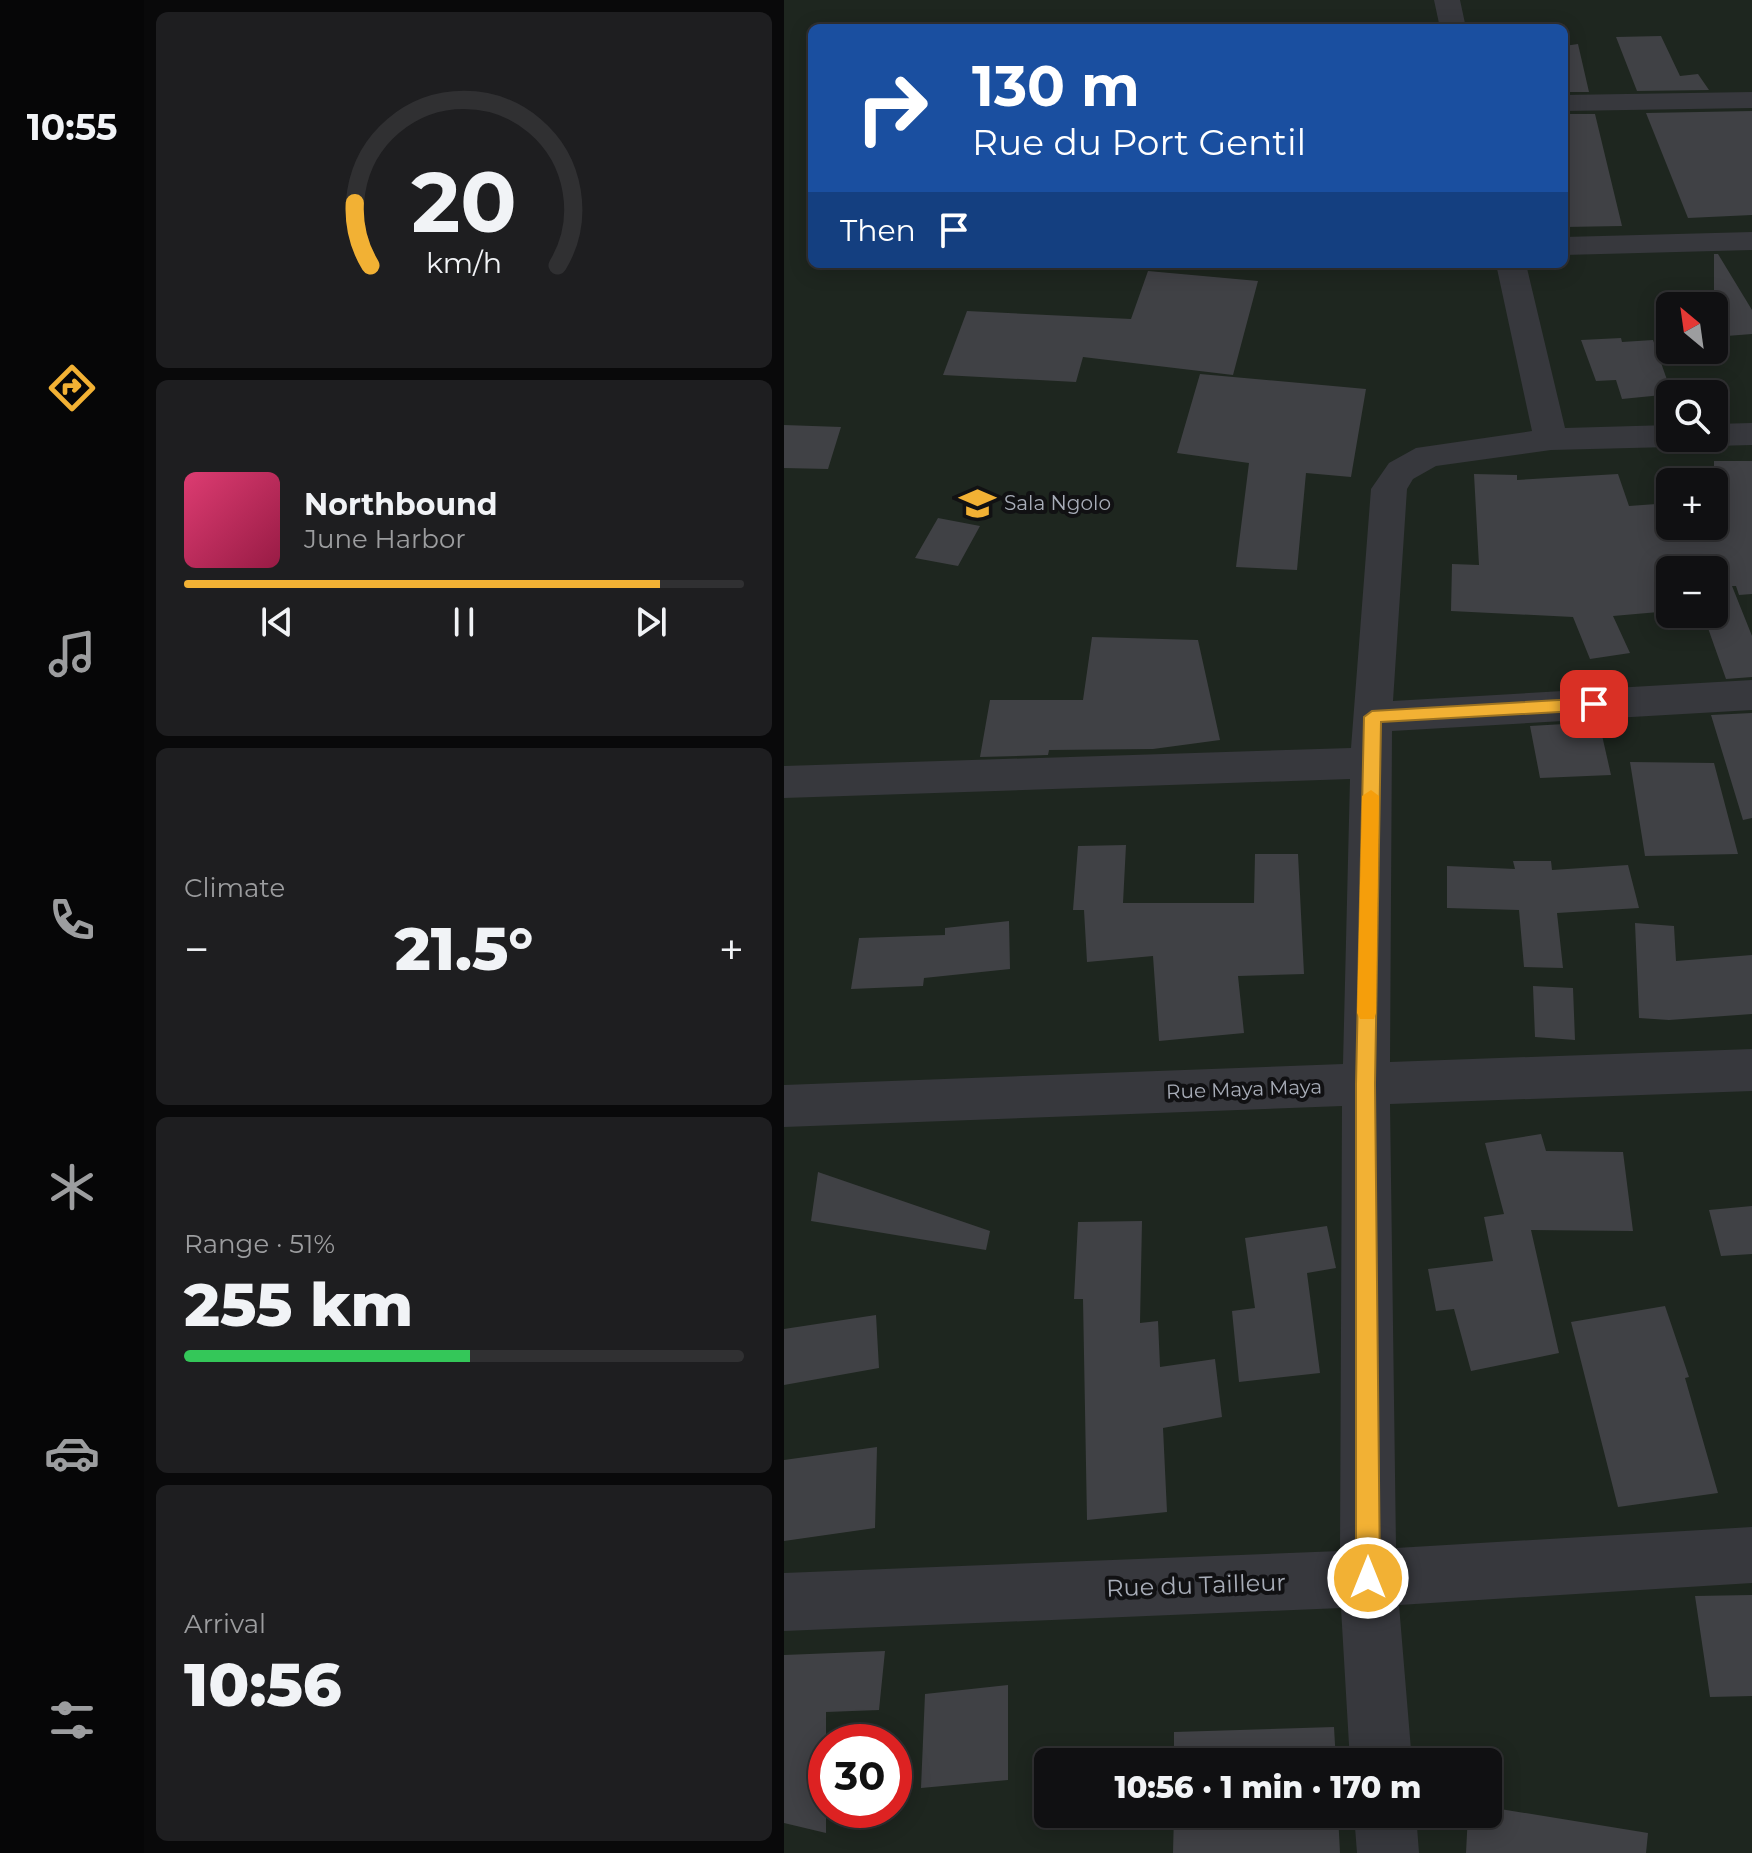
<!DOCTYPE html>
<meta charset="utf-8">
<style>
:root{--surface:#101012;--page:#1e1e20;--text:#f1f3f6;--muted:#9c9d9f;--line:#303032;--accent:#f2b134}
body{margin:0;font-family:Montserrat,sans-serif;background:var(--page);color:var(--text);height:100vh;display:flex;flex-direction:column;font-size:30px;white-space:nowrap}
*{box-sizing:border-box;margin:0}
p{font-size:26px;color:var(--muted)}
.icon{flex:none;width:44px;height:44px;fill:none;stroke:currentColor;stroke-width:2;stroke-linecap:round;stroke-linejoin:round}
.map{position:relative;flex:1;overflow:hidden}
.side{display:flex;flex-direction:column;gap:12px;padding:12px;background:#09090a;width:640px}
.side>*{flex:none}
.banner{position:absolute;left:24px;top:24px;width:760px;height:244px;border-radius:12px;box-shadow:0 4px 20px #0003,0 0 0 2px var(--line);background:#1a4fa0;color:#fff;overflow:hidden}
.needle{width:52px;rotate:331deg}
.fabs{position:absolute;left:872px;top:292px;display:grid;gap:16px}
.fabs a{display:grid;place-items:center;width:72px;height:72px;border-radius:12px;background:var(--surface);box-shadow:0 4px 20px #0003,0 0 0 2px var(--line);font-size:40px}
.speed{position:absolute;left:24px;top:1724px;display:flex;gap:16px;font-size:40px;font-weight:700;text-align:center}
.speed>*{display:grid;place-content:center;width:104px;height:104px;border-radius:50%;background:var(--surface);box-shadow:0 4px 20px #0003,0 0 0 2px var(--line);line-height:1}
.speed .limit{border:12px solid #d22;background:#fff;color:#111}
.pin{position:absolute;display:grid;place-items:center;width:68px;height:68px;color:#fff;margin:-34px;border-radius:16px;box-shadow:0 4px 12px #0006}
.me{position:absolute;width:88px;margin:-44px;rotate:0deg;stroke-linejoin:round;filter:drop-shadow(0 0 6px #0008)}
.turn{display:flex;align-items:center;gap:28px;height:168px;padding:0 32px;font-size:36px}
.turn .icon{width:104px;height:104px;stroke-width:2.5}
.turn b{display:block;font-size:56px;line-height:68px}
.then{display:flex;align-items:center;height:76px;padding:0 32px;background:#0003;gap:16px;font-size:30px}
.big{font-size:60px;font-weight:800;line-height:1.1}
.side .widget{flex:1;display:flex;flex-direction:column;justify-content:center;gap:12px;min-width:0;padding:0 28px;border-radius:12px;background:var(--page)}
.side .dial{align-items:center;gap:0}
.dial svg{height:208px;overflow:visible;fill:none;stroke:var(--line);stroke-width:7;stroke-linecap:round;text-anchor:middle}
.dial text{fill:var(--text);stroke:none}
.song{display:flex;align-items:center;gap:24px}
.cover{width:96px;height:96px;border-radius:12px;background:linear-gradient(135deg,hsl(340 70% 55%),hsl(340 70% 35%))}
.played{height:8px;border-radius:4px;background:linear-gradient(90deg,var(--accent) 85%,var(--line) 85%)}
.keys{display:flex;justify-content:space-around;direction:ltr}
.heat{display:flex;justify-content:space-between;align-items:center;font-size:44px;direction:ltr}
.charge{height:12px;border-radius:6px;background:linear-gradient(90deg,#34c759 51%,var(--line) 0)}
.trip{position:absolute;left:250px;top:1748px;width:468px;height:80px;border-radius:12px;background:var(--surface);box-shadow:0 4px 20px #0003,0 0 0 2px var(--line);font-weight:800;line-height:80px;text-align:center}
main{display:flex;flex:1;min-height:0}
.dock{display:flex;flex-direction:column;width:144px;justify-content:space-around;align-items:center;background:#060607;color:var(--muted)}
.dock .icon{width:56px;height:56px}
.dock .selected{color:var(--accent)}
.dock b{font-size:36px;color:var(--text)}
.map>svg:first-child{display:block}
.green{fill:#1e261f;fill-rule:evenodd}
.building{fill:#404145}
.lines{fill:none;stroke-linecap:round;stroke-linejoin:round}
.street{fill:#37383d;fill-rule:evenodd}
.route{fill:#f2b134;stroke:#9d7322;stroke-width:2}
.slow{fill:#f59e0b}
.labels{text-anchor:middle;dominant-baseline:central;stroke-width:8;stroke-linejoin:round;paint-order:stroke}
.poi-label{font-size:20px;fill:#a8adb8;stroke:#111113;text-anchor:start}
.street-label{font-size:20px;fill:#a8adb8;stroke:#111113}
.near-street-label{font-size:24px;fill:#a8adb8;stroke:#111113}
</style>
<main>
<nav class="dock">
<b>10:55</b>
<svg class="icon selected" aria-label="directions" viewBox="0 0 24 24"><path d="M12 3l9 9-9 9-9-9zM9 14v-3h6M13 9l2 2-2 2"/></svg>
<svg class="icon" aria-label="music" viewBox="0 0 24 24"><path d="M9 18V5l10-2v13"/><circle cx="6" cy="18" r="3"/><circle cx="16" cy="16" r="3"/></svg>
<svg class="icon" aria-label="phone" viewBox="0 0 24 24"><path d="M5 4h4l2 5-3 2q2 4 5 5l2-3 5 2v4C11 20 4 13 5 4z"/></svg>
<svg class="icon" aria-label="climate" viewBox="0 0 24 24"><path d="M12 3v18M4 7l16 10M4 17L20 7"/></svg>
<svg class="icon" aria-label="car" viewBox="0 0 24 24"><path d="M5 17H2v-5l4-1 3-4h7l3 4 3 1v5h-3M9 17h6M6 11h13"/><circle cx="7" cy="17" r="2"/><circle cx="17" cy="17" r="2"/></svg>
<svg class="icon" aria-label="filters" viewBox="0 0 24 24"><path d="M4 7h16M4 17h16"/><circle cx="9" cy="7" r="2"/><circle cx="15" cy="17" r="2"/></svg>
</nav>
<section class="side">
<div class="widget dial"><svg viewBox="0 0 100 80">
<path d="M14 69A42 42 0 1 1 86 69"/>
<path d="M14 69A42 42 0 0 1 8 45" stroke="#f2b134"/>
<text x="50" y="56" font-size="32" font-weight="700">20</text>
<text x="50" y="72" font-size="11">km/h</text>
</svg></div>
<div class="widget">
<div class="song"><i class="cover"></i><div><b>Northbound</b><p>June Harbor</p></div></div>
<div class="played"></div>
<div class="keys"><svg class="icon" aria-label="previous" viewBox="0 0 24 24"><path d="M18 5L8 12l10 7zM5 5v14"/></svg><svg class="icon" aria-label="pause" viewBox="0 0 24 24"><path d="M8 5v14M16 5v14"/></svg><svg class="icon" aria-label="next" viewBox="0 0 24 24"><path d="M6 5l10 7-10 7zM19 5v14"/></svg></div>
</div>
<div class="widget"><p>Climate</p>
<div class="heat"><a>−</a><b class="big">21.5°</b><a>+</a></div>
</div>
<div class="widget"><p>Range · 51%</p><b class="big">255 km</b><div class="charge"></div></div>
<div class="widget"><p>Arrival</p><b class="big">10:56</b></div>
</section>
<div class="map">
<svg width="968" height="1853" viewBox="0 0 968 1853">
<rect width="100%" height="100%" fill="#161618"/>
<path class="green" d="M0,0H968V1853H0ZM28,28H780V264H28ZM886,306H930V350H886ZM886,394H930V438H886ZM886,482H930V526H886ZM886,570H930V614H886ZM42,1742H110V1810H42ZM264,1762H704V1814H264Z"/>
<path class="building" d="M877,36L896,76L914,74L925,90L853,91L832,37Z
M794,44L805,92H780V46Z
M968,111V215L904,218L862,113Z
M780,114H811L838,226L780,227Z
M930,254H934L968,310V334L930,337Z
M364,271L474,281L449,375L299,357L292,382L159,375L183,311L347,319Z
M837,338L838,342L869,340L888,394L838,399L832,380L812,381L797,340Z
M416,374L582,389L567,477L522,473L513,570L452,567L465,463L393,453Z
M0,425L57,427L44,469L0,468Z
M930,461H968V594L955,595L952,586H948L968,636V677L942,679L919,614H930V570H886V611L829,616L846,653L806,659L789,617L667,611L668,564L695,565L690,474L733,475V480L834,474L845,506L886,503V526H930Z
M154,518L196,526L174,566L131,558Z
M308,637L414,640L436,740L369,749L265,750L264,755L196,757L206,700H299Z
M968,713V818L959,820L927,715Z
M815,722L827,775L756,778L746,726Z
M846,762L930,763L954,854L861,856Z
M342,845L339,903H470L471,854H514L520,974L454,976L460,1033L375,1041L369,956L303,962L300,910H289L294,846Z
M729,861H767L768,870L844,865L855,908L773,913L779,968L740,967L735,910L663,908V866L731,869Z
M225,921L226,969L140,978L139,986L67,989L75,938L161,935V928Z
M851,923L890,926L892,961L968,955V1014L885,1020L855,1018Z
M749,986L789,988L791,1040L751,1037Z
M757,1134L762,1151L839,1152L849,1231L747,1230L775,1353L687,1371L670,1309L652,1311L644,1269L709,1261L700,1217L720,1214L701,1143Z
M34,1172L206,1231L202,1250L27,1221Z
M968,1206V1254L937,1256L925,1210Z
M358,1221L356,1323L374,1321L376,1367L431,1359L438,1417L379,1428L383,1512L303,1520L299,1299H290L294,1222Z
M543,1226L552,1268L523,1273L536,1373L455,1382L448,1311L471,1308L461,1238Z
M881,1306L905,1377L901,1378L934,1493L834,1507L787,1322Z
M92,1315L95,1368L0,1385V1329Z
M93,1447L91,1528L0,1541V1460Z
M968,1595V1696L926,1697L911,1596Z
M101,1651L95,1710L42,1712V1833L0,1823V1655Z
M224,1685V1780L137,1788L141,1694Z
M550,1727L552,1762H390V1732Z
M704,1807L864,1833L862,1853H682L684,1814H704Z
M390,1814H554L556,1853H389Z"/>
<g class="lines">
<path class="street" d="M650,0H676L682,28H656Z
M968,92V108L780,111V95Z
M968,232V250L780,255V237Z
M712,264H742L781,428L886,425V438H902L898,444L886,447L767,450L652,466L629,479L623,489L609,701L968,680V710L608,731L606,1062L968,1049V1091L606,1104L612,1548L968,1527V1583L615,1605L628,1762H566L557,1608L0,1631V1573L556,1551L558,1106L0,1127V1085L559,1064L566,779L0,798V766L567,748L587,489L605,463L632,448L748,431Z
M968,423V445L930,446L918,443L915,438H930V424Z
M570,1814H632L635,1853H573Z"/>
</g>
<path class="route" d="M810,698L818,704L810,710L597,722L591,1084L596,1578L593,1586L584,1589L576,1586L572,1578V1084L580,717L588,711Z"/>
<path class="slow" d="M587,790L595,796L592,1013L590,1019H576L573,1013L578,796Z"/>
<defs>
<symbol id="school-bare" viewBox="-9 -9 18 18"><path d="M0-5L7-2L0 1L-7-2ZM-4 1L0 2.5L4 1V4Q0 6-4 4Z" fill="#f2b134" stroke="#111113" stroke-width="2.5" paint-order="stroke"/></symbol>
</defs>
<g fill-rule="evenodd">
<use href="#school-bare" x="168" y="478" width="51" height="51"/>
</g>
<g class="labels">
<g class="poi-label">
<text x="220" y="503">Sala Ngolo</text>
</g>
<g class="street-label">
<text transform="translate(460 1089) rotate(-2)">Rue Maya Maya</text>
</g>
<g class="near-street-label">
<text transform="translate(412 1585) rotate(-2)">Rue du Tailleur</text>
</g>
</g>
</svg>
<div class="fabs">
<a><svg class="needle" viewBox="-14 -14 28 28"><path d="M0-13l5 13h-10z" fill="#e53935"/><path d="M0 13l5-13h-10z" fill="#9c9d9f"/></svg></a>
<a><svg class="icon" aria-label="search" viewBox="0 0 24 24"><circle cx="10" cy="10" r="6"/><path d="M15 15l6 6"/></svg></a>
<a>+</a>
<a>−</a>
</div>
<div class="speed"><div class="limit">30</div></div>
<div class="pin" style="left:810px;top:704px;background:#d93025"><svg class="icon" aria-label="arrive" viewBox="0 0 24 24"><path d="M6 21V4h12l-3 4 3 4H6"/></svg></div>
<svg class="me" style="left:584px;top:1578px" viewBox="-20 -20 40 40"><circle r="17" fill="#f2b134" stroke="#fff" stroke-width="3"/><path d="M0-11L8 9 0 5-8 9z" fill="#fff"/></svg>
<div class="trip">10:56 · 1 min · 170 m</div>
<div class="banner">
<div class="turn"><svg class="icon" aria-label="right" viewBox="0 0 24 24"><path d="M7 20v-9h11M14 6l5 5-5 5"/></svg><div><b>130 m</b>Rue du Port Gentil</div></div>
<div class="then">Then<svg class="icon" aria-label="arrive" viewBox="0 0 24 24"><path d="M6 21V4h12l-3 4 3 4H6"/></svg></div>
</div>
</div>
</main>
